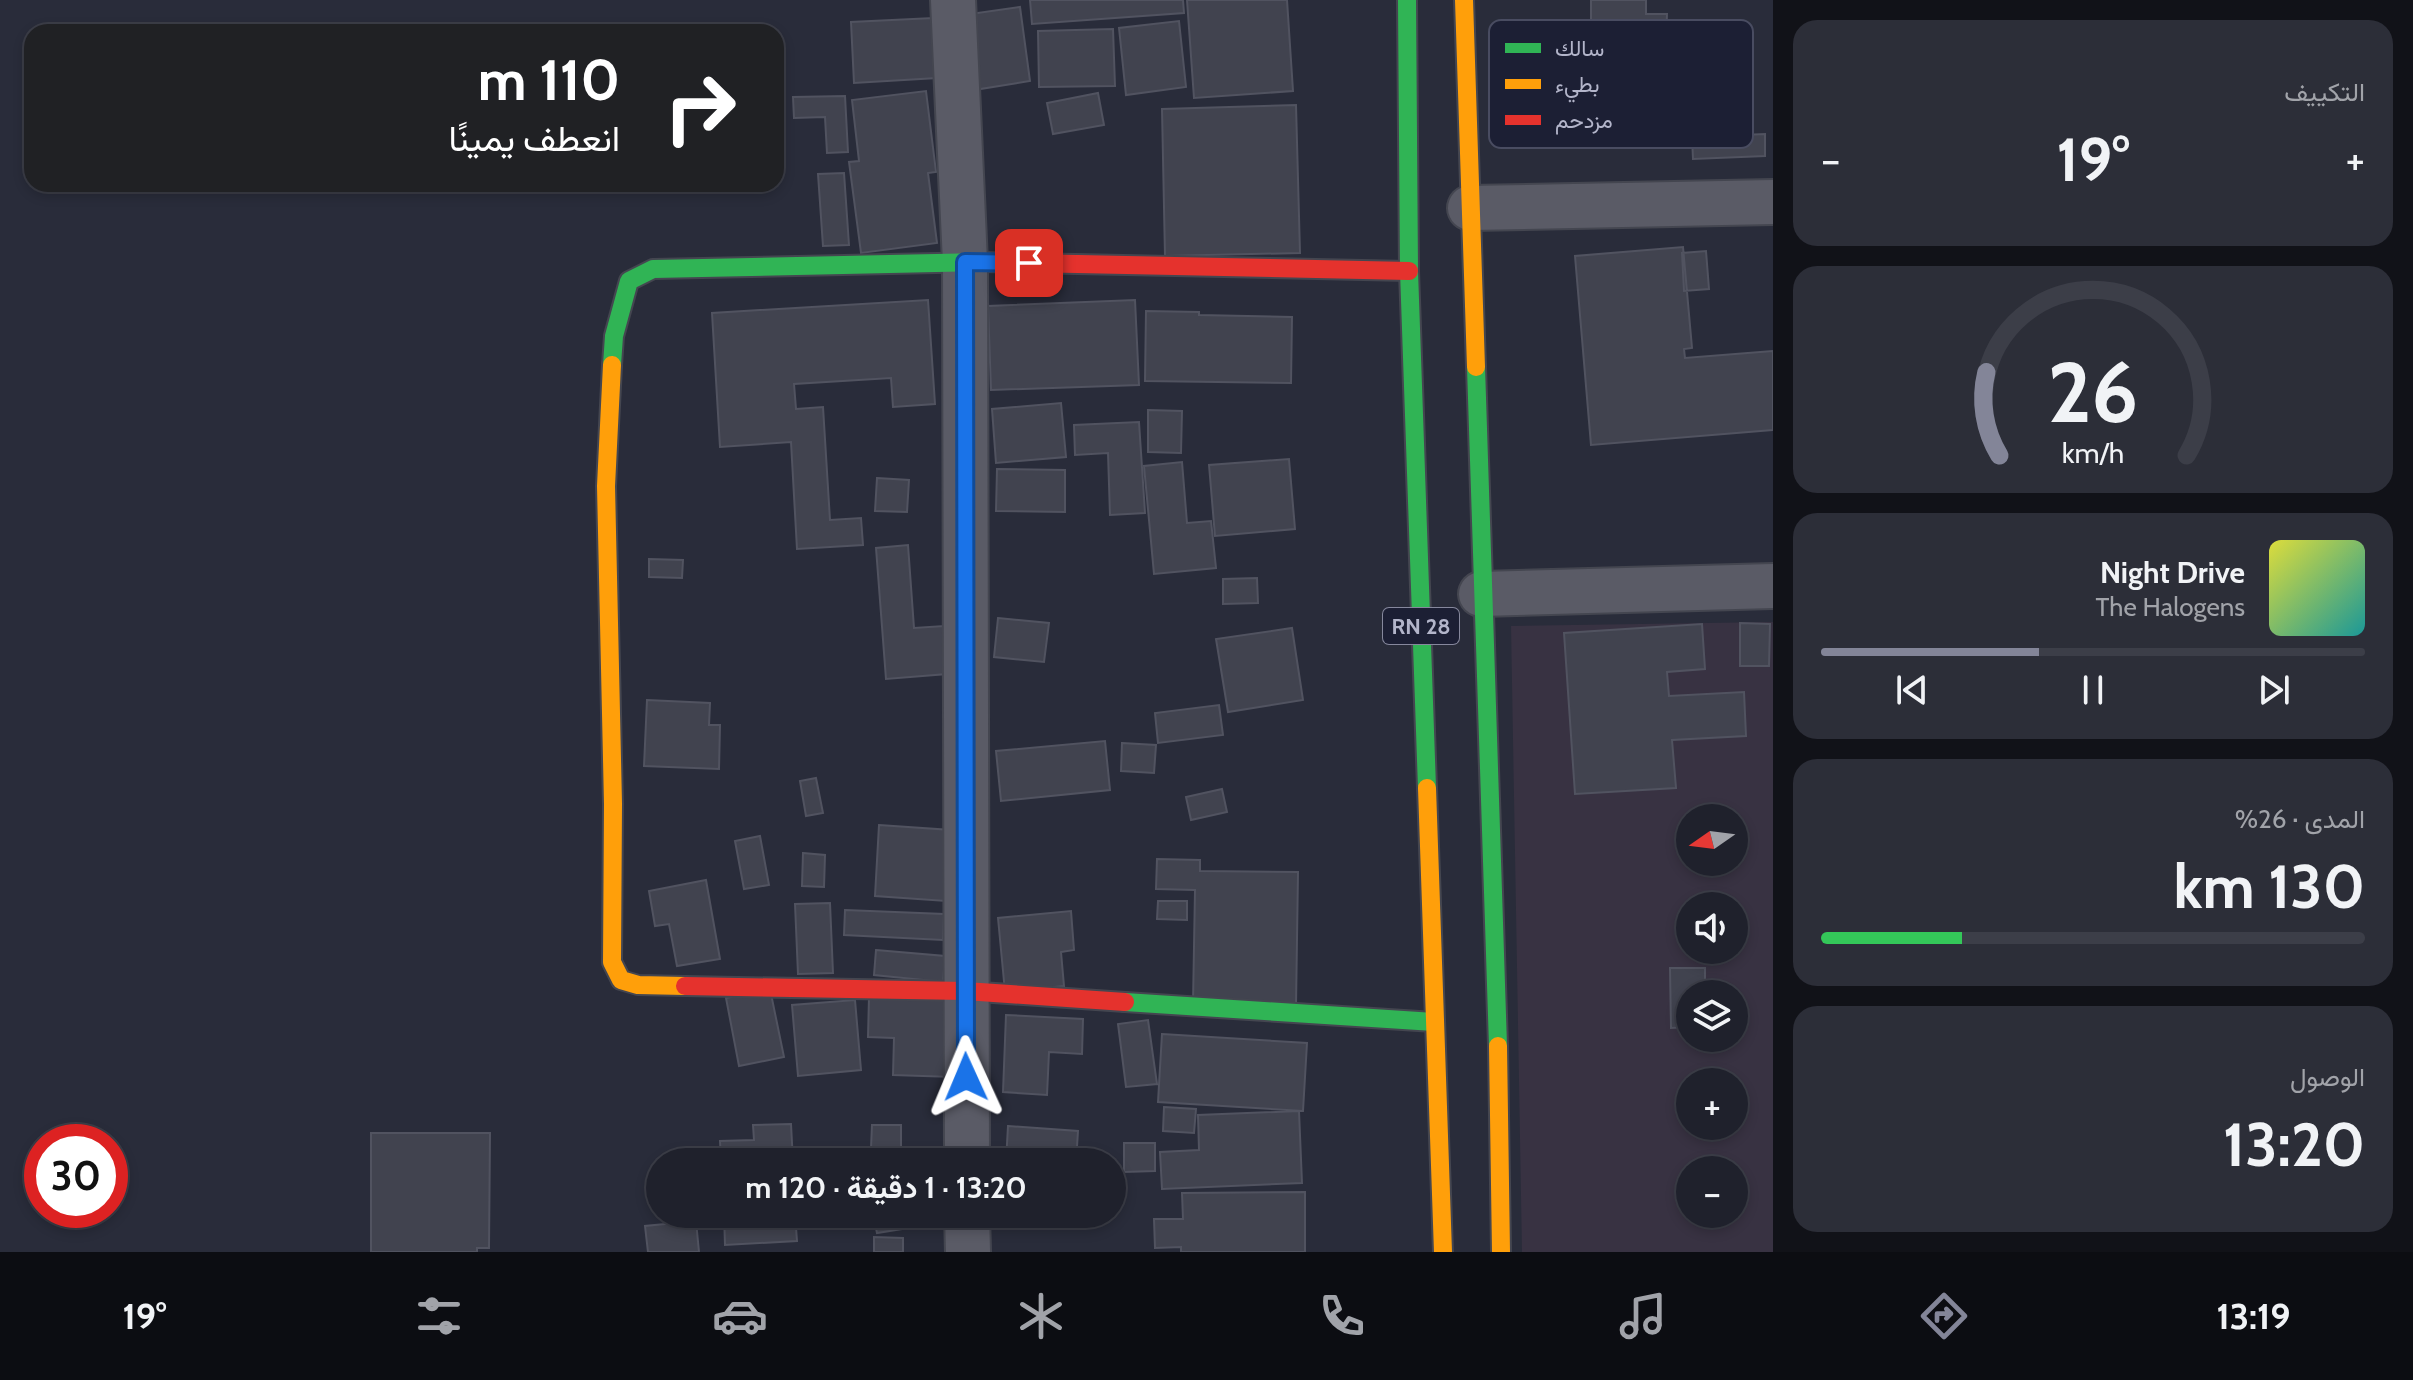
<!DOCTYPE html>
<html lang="ar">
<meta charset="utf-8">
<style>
:root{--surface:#1f212c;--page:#2c2e38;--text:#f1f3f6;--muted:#a1a3a9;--line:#3c3e48;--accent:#838598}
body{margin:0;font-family:Cabin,Vazirmatn,sans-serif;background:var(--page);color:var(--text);direction:rtl;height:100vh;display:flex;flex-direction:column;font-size:30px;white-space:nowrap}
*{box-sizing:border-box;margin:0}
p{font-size:26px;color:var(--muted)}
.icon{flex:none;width:44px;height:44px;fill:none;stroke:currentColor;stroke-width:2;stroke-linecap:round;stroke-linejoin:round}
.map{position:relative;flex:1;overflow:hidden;direction:ltr}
.side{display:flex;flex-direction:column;gap:20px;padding:20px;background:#111218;width:640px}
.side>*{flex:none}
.banner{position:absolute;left:24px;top:24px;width:760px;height:168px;border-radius:24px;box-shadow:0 4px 12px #0003,0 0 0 2px var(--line);direction:rtl;background:#202124;color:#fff;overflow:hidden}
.needle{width:52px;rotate:256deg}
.tools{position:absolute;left:1676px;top:804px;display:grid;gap:16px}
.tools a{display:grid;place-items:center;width:72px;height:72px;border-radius:50%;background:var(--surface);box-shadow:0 4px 12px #0003,0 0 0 2px var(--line);font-size:40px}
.speed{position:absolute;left:24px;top:1124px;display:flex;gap:16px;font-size:40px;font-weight:700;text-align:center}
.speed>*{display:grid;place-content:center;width:104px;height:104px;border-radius:50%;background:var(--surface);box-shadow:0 4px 12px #0003,0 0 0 2px var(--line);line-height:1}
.speed .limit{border:12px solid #d22;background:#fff;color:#111}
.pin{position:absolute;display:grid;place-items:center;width:68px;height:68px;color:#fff;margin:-34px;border-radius:16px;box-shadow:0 4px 12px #0006}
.me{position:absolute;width:88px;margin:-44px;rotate:359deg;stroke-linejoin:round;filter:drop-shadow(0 0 6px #0008)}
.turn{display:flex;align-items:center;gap:28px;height:168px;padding:0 32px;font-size:36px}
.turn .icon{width:104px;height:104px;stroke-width:2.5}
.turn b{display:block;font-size:56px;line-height:68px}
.big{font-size:60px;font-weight:700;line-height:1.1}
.side .tile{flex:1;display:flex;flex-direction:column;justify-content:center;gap:12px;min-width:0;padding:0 28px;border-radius:24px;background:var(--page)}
.side .dial{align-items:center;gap:0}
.dial svg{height:208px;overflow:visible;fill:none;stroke:var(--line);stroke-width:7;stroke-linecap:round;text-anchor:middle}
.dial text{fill:var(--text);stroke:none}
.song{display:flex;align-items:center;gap:24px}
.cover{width:96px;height:96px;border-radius:12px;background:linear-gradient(135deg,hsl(60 70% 55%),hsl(180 70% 35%))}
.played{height:8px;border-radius:4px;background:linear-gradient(90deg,var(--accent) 40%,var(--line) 40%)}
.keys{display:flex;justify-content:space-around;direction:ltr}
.heat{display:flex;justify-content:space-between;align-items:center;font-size:44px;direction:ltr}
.charge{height:12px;border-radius:6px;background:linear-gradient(90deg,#34c759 26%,var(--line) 0)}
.trip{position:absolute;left:646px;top:1148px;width:480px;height:80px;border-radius:40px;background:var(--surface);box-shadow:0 4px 12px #0003,0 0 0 2px var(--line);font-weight:700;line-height:80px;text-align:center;direction:rtl}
.dock{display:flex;height:128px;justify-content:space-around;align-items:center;background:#0c0d12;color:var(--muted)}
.dock .icon{width:56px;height:56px}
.dock .active{color:var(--accent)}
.dock b{font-size:36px;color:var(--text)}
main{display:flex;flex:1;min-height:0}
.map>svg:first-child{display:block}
.medical{fill:#383242;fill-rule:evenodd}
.building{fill:#41434f;stroke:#515360;stroke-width:2}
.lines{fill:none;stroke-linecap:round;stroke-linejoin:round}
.street-casing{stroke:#444650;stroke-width:48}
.fast-casing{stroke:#444650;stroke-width:22}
.slow-casing{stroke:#444650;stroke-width:22}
.jam-casing{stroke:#444650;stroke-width:22}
.street{stroke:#5a5b66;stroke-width:44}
.fast{stroke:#30b455;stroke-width:18}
.slow{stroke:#ff9f0a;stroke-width:18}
.jam{stroke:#e5322d;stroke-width:18}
.route-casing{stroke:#114b97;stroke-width:20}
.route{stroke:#1a73e8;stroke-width:14}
.labels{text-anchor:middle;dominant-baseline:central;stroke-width:8;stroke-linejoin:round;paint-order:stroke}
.shield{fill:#1c1f34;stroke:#86889d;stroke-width:2}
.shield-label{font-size:22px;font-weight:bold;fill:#b3b5ca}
.key{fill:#1c1f34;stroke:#494c61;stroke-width:2}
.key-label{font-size:22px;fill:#b3b5ca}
</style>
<main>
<section class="side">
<div class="tile"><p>التكييف</p>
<div class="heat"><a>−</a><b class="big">19°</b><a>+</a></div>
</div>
<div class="tile dial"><svg viewBox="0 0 100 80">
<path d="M14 69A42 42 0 1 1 86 69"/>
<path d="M14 69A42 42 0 0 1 9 37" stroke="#838598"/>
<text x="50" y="56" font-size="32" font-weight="700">26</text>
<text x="50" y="72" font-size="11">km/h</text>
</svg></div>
<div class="tile">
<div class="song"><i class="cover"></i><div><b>Night Drive</b><p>The Halogens</p></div></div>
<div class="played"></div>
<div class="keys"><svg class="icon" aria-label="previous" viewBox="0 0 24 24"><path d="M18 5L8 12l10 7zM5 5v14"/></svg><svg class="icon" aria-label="pause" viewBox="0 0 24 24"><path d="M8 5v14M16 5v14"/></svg><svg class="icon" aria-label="next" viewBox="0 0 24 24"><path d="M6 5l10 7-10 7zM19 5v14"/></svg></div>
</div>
<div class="tile"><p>المدى · 26%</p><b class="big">130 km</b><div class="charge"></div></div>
<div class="tile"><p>الوصول</p><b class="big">13:20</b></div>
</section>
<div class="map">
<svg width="1773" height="1252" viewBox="0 0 1773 1252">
<rect width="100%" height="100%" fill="#292c3a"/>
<path class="medical" d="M1773,622V1252H1522L1511,626ZM1690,818H1734V862H1690ZM1690,906H1734V950H1690ZM1690,994H1734V1038H1690ZM1690,1082H1734V1126H1690ZM1690,1170H1734V1214H1690Z"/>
<path class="building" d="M1030,0H1183L1184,13L1032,24Z
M1187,0H1287L1293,91L1194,98Z
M1591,0H1646V14H1667L1666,42H1591Z
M1020,7L1030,81L974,90L963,15Z
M933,18L937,78L854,83L851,22Z
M1179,21L1186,87L1126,95L1119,28Z
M1113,29L1115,86L1039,87L1038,31Z
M926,91L936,172L928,173L937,243L861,253L849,162L859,161L852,100Z
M1098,93L1104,125L1053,134L1047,103Z
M845,96L848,152L827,153L825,117L794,118L793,97Z
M1296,105L1300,253L1165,256L1162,109Z
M1765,134V156L1693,159L1692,137Z
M844,173L849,245L823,246L818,174Z
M1683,247L1692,348L1684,349L1685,358L1773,351V430L1591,445L1575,256Z
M1706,251L1709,289L1684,291L1682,253Z
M928,300L935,404L893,407L891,378L794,384L796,409L823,407L830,520L861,518L863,545L797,549L791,442L720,447L712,313Z
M1135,300L1139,385L991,390L988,306Z
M1146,311L1199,312V315L1292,317L1291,383L1145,381Z
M1061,403L1066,457L996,463L992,409Z
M1148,410L1182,411L1181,453L1148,452Z
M1139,422L1145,513L1110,515L1108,453L1075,455L1074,425Z
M1289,459L1295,529L1215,536L1209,465Z
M1182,462L1187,523L1211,521L1216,568L1154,574L1144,466Z
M997,469L1065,470V512L996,511Z
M877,478L909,480L907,512L875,511Z
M908,545L914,628L944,626L947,674L886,679L876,548Z
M649,559L683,560L682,578L649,577Z
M1257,578L1258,603L1223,604V579Z
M998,618L1049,623L1044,662L994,657Z
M1740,623L1770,624L1769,666H1740Z
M1702,624L1705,669L1667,672L1669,696L1744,692L1746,736L1672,740L1676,788L1575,794L1564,633Z
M1292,628L1303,700L1228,712L1216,639Z
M647,700L710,703L709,725H720L719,769L644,766Z
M1219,705L1223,735L1158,743L1155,713Z
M1105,741L1110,790L1001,801L996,751Z
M1122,743L1156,745L1154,773L1121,771Z
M816,778L823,813L806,816L800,781Z
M1222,789L1227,812L1191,820L1186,797Z
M879,825L951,830L946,901L875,896Z
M760,836L769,885L744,889L735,841Z
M803,853L825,855L824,887L802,886Z
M1157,859L1200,860V871L1298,872L1296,1006L1193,1004L1195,890L1156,889Z
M706,880L720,959L677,966L669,924L655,926L649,891Z
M1158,901H1187V920L1157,919Z
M830,903L833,973L798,974L795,904Z
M845,910L944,914L943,940L844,935Z
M1071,911L1074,950L1061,952L1064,986L1005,992L998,918Z
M876,950L945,956L943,982L874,975Z
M1670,968H1705V994H1690V1027L1671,1028Z
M770,989L784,1057L739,1066L726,998Z
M869,997L955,999L953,1077L893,1075L894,1038L868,1037Z
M855,1000L861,1070L798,1076L792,1005Z
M1006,1015L1083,1019L1082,1054L1049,1052L1047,1095L1003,1092Z
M1148,1020L1157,1084L1126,1087L1118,1024Z
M1162,1034L1307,1043L1303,1111L1158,1102Z
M1164,1107L1196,1109L1194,1133L1163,1131Z
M1299,1111L1302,1183L1162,1189L1160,1152L1199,1150L1198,1115Z
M791,1124L793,1162H721L720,1141L754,1140L753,1125Z
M872,1125H901V1148H871Z
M1008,1126L1078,1131L1076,1162H1006Z
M371,1133H490L489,1248H477V1252H371Z
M1124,1143H1155V1171L1124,1172Z
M910,1149H946V1162H909Z
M1305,1192V1252H1181V1247L1155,1248L1154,1219H1183L1182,1193Z
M724,1214H795L797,1241L725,1245Z
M873,1214H939L940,1223L877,1233Z
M696,1221L699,1252H648L645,1226Z
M874,1237L903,1238V1252H874Z"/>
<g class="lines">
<defs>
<path id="street" d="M953,0L965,262L967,1162
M1470,208L1773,202
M1481,594L1773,586
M967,1214L968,1252"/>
<path id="fast" d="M1407,0L1409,271L1427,788
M612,365L614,336L629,281L653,269L983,262
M1476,367L1498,1046
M1125,1002L1434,1022"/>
<path id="slow" d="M1464,0L1476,367
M612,365L606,486L613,804L612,962L621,980L638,985L685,986
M1427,788L1443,1252
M1498,1046L1501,1252"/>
<path id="jam" d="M983,262L1409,271
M685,986L965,991L1125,1002"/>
</defs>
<use href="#street" class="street-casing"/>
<use href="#fast" class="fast-casing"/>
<use href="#slow" class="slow-casing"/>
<use href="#jam" class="jam-casing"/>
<use href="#street" class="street"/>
<use href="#fast" class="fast"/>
<use href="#slow" class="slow"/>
<use href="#jam" class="jam"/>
</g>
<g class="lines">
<defs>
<path id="route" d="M966,1077L965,262L1029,263"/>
</defs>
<use href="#route" class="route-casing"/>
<use href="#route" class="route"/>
</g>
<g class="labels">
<rect class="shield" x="1383" y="608" width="76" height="36" rx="6"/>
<g class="shield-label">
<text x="1421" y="626">RN 28</text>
</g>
</g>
<rect x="1489" y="20" width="264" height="128" rx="12" class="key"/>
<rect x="1505" y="43" width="36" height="10" fill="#30b455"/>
<rect x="1505" y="79" width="36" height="10" fill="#ff9f0a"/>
<rect x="1505" y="115" width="36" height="10" fill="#e5322d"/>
<g class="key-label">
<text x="1555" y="56">سالك</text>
<text x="1555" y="92">بطيء</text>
<text x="1555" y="128">مزدحم</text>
</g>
</svg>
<div class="tools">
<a><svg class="needle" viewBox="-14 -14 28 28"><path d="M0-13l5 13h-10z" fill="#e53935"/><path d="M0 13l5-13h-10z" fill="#a1a3a9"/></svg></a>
<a><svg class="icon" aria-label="sound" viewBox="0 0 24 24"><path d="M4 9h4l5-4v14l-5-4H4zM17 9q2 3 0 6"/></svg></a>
<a><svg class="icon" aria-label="layers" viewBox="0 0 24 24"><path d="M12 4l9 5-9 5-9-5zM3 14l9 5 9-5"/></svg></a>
<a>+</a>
<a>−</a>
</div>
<div class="speed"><div class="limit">30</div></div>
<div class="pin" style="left:1029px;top:263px;background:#d93025"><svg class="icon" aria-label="arrive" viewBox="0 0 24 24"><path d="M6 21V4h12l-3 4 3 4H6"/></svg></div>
<svg class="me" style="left:966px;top:1077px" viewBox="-20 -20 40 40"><path d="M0-17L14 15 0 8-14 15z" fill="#1a73e8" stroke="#fff" stroke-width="4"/></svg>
<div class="trip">13:20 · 1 دقيقة · 120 m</div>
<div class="banner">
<div class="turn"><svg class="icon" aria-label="right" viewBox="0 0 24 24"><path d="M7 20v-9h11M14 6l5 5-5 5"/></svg><div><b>110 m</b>انعطف يمينًا</div></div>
</div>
</div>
</main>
<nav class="dock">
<b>13:19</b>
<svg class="icon active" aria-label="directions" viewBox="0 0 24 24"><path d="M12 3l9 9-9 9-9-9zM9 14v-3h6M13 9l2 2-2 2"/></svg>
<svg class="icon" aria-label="music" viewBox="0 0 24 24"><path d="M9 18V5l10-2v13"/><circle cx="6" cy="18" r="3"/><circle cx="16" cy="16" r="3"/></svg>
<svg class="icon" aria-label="phone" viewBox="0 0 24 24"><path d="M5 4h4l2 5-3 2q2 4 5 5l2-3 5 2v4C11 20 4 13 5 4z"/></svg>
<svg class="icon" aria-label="climate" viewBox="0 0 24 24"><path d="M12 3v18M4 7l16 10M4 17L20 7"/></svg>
<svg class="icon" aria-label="car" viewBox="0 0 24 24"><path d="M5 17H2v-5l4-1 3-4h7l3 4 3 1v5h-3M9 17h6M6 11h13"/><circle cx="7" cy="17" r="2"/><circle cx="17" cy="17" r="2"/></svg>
<svg class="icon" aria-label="filters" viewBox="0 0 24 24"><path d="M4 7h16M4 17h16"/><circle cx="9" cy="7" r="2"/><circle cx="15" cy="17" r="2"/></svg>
<b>19°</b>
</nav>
